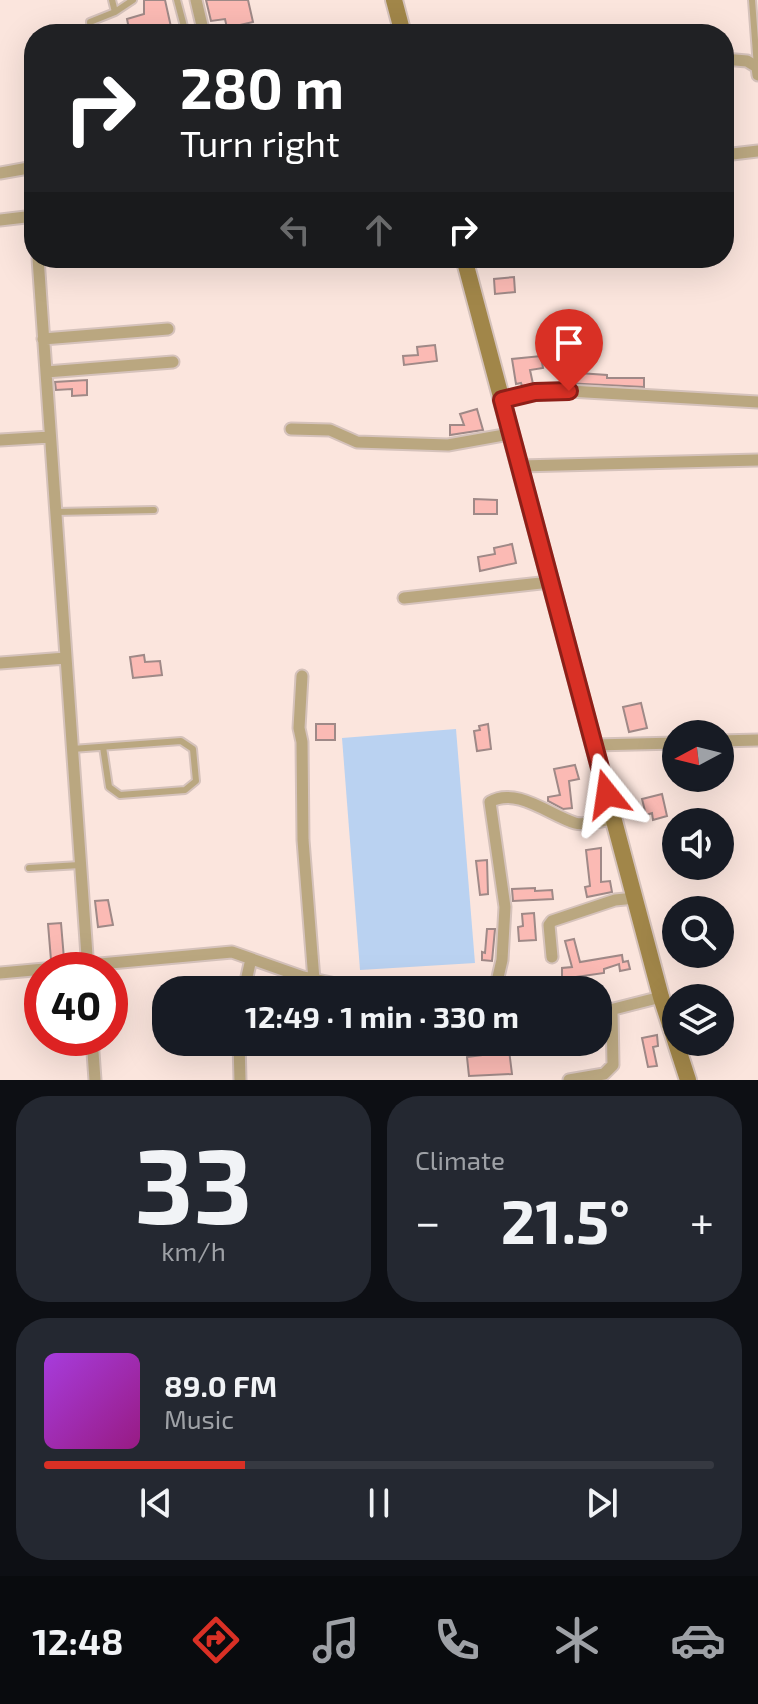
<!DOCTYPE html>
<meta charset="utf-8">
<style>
:root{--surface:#171b24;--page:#242831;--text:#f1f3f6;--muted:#9ea1a6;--line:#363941;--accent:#d93025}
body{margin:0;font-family:"Exo 2",sans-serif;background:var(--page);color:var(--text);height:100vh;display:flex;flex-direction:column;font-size:30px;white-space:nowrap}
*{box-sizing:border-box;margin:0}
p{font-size:26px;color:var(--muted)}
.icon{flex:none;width:44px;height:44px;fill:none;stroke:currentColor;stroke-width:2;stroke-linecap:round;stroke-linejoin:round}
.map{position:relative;height:1080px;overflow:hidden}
.sheet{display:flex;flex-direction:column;gap:16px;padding:16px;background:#0d0f14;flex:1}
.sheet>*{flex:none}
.top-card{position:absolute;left:24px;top:24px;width:710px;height:244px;border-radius:32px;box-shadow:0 8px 32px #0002;background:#202124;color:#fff;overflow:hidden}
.needle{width:52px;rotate:263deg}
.fabs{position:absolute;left:662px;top:720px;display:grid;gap:16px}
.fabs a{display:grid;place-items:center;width:72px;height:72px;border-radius:50%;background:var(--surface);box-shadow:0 8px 32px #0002;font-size:40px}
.speed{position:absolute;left:24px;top:952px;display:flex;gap:16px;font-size:40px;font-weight:700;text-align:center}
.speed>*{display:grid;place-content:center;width:104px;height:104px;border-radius:50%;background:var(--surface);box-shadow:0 8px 32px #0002;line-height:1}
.speed .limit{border:12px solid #d22;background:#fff;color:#111}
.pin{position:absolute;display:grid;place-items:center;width:68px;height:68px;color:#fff;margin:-82px -34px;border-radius:50% 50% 50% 0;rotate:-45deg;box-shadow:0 0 8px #0007}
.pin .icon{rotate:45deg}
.me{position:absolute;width:88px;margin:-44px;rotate:345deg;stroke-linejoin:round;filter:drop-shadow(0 0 6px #0008)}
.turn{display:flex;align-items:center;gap:28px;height:168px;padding:0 24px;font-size:36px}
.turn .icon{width:104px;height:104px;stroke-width:2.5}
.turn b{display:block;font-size:56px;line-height:68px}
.lanes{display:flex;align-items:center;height:76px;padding:0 24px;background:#0003;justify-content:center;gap:40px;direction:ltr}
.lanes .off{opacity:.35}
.big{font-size:60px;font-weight:700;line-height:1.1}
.sheet .widget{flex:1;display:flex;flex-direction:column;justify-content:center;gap:12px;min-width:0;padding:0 28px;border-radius:32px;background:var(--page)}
.sheet .dial{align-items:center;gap:0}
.dial b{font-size:104px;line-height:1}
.song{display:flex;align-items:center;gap:24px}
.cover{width:96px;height:96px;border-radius:12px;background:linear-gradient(135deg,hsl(280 70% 55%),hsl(310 70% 35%))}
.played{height:8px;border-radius:4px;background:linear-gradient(90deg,var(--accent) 30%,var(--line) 30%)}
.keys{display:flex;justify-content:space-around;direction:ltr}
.heat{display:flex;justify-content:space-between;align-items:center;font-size:44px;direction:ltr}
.sheet .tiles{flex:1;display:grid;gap:16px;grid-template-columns:1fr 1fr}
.widget:last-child{grid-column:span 2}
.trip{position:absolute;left:152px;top:976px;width:460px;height:80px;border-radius:32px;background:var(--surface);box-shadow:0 8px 32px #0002;font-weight:700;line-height:80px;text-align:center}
.tab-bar{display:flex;height:128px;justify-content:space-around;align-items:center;background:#090b0e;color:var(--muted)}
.tab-bar .icon{width:56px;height:56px}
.tab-bar .current{color:var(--accent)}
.tab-bar b{font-size:36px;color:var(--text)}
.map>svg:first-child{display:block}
.water{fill:#bad2f1}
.building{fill:#fbbab4;stroke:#9f8987;stroke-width:2}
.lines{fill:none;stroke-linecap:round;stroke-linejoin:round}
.lane-casing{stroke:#d5c2bb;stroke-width:10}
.street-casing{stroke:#d5c2bb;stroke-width:15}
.secondary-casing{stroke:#d5c2bb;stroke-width:20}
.lane{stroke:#baa780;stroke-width:6}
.street{stroke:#baa780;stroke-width:11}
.secondary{stroke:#a18649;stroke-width:16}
.route-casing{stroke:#8d1f18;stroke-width:20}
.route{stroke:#d93025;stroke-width:14}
</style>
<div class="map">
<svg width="758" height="1080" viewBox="0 0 758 1080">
<rect width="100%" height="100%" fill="#fbe5dd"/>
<path class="water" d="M456,729L475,963L360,970L342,738Z"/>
<path class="building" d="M144,0H165L171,27L130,34L127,19L144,14Z
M206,0H248L253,22L227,28L225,19L211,21Z
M514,277L515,292L495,294L494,279Z
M435,345L437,361L404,365L403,356L418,355L417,347Z
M541,356L543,368L530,370L533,384L522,386L521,383L516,384L512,359Z
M564,372L607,375V378H644V387L564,383Z
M87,380V395L72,396V389L56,390L55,382Z
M477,409L483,430L450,435V425H464L460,414Z
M474,499L497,500V514H474Z
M512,544L516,563L480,571L478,557L495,554L494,548Z
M144,655L145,662L160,661L162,675L133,678L130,657Z
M641,703L647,728L629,732L623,707Z
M316,724H335V740H316Z
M488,724L491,749L477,751L474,731L480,730L479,726Z
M575,765L579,779L569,781L572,808L563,809L548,801V797L560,795L554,769Z
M662,794L667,816L653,820L652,813L646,815L642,799Z
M601,848V882L610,881L612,892L587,897L585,887L590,886L586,850Z
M487,860L488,894L480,895L476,861Z
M535,888V891L552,890L553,899L513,901L512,889Z
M108,900L113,925L98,927L95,901Z
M534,913L536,940L519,941L518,927L523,926L522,914Z
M61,923L64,959L51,960L48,924Z
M487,929H495L492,961L482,960V952L485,953Z
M574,939L580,962L622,955L623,962L628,961L630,969L620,971L619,964L604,969V973L562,979V968L572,967L565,941Z
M657,1035L658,1046L653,1047L657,1066L648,1067L642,1038Z
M497,1042H508L512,1074L469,1076L467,1057L499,1053Z"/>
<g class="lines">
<defs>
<path id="lane" d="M112,0L115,12
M177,0L186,34
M752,0L757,67
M91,34L90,22L115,12L133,0
M56,512L154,510
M72,749L181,741L193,749L196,781L185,790L120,795L109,787L103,747
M29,868L80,865"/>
<path id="street" d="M196,0L204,34
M724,59L747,61L757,67L758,75
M724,155L758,151
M0,173L34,167
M0,220L34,216
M38,258L88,970
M43,339L168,329
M46,372L173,362
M502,400L535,392L569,391L758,402
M291,429L330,430L357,442L448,445L510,434
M0,440L50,437
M520,466L758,460
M404,598L550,582
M0,663L66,658
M302,676L299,728L302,742L303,840L314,980
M720,741L758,740
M595,745L676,743
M552,957L549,925L552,921L615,900L635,898
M0,973L232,952L303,977L364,990
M244,990L251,959
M495,990L502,960L505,907L490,802C516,786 551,816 575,823C586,826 602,820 614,819
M598,1013L661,997
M92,1038L95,1080
M239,1042L240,1080
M569,1080L604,1074L613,1065L612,1011"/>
<path id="secondary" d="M394,0L403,34
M464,258L661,997L688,1080"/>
</defs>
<use href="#lane" class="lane-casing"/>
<use href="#street" class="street-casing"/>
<use href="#secondary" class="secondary-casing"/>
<use href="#lane" class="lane"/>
<use href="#street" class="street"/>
<use href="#secondary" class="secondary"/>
</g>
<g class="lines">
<defs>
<path id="route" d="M569,391L535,392L502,400L607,794"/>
</defs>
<use href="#route" class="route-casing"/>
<use href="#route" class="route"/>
</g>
</svg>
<div class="fabs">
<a><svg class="needle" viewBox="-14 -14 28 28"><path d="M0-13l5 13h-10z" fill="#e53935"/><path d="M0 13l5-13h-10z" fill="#9ea1a6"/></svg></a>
<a><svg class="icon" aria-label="sound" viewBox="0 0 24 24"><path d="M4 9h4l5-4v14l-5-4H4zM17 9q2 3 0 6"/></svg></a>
<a><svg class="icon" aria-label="search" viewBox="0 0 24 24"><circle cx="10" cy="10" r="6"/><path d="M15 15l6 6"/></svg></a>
<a><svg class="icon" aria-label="layers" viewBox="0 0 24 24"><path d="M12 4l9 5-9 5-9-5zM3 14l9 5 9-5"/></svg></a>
</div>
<div class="speed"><div class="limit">40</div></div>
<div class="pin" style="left:569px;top:391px;background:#d93025"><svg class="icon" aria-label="arrive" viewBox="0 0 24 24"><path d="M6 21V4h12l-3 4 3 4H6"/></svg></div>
<svg class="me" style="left:607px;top:794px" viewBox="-20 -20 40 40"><path d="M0-17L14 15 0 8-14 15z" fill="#d93025" stroke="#fff" stroke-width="4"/></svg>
<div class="trip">12:49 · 1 min · 330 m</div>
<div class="top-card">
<div class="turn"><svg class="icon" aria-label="right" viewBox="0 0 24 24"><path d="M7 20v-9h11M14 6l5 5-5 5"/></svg><div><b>280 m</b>Turn right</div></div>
<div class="lanes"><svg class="icon off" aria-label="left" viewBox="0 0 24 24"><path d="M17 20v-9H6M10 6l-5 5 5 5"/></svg><svg class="icon off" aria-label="ahead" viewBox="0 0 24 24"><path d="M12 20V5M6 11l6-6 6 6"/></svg><svg class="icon" aria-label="right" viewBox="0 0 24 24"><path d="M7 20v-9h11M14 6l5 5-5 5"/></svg></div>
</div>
</div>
<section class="sheet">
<div class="tiles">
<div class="widget dial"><b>33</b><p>km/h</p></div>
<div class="widget"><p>Climate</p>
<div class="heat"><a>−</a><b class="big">21.5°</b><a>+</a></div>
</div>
<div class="widget">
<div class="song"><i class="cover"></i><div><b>89.0 FM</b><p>Music</p></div></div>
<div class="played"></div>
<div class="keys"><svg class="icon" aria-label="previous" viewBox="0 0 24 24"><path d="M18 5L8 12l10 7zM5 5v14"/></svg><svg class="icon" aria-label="pause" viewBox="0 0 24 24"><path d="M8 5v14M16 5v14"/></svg><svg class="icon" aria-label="next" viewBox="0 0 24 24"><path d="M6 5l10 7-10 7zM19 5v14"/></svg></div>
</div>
</div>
</section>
<nav class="tab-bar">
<b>12:48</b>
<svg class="icon current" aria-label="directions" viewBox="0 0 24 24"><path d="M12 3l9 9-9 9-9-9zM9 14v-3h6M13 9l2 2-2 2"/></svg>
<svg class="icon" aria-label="music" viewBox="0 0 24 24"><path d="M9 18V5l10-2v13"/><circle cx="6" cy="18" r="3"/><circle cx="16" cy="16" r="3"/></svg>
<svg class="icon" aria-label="phone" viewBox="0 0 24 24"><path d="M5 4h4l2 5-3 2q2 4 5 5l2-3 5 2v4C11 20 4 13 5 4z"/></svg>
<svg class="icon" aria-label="climate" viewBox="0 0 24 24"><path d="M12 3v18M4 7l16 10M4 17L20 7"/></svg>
<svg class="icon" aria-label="car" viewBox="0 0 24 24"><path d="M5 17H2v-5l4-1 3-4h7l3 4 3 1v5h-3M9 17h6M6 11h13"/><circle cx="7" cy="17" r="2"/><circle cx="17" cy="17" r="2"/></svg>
</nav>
